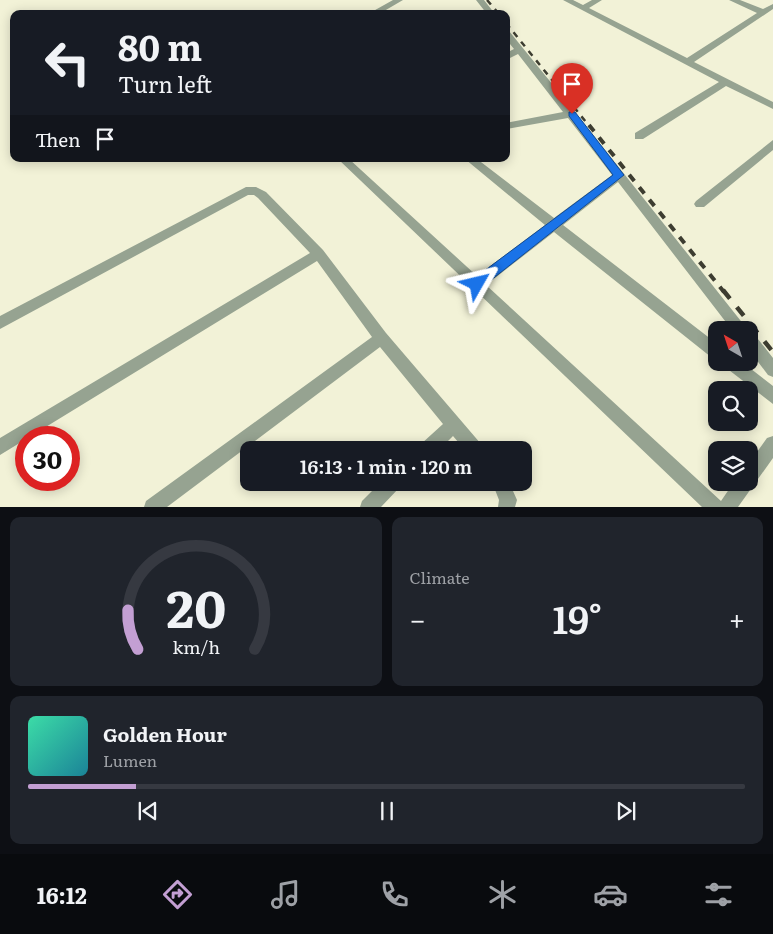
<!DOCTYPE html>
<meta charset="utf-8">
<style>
:root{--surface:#171b24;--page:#20242c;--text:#f1f3f6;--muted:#9ea1a6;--line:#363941;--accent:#c39fd3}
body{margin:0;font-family:Literata,serif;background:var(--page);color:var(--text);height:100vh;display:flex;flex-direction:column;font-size:19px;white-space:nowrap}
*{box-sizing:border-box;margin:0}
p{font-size:16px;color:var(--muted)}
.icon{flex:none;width:28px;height:28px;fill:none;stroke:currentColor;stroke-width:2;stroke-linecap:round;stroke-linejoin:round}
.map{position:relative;height:507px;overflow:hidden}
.sheet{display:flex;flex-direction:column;gap:10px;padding:10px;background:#0d0f14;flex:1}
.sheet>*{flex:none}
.top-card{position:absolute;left:10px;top:10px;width:500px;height:152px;border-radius:10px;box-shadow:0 2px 12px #0003;background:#171b24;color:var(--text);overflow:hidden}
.needle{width:32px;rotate:321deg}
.fabs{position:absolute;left:708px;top:321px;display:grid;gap:10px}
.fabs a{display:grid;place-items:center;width:50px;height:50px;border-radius:10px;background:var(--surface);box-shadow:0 2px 12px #0003;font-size:25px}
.speed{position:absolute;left:15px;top:426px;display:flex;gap:10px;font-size:25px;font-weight:700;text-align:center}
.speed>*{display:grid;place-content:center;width:65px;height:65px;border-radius:50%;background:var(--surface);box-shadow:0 2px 12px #0003;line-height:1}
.speed .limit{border:8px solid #d22;background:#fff;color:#111}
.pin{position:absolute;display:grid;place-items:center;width:42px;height:42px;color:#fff;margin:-51px -21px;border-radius:50% 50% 50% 0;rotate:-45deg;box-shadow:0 0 5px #0007}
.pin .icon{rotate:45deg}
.me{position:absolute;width:55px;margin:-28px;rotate:53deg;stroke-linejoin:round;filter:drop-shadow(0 0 4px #0008)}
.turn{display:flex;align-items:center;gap:18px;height:105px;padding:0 25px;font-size:22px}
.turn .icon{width:65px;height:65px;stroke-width:2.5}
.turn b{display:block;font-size:35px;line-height:42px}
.then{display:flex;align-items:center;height:48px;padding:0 25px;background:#0003;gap:10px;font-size:19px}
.big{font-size:38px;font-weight:600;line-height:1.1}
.sheet .widget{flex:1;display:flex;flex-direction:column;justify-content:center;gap:8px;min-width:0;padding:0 18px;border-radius:10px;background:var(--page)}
.sheet .dial{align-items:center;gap:0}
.dial svg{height:130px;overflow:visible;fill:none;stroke:var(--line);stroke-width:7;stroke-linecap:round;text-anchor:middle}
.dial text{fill:var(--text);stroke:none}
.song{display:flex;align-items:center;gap:15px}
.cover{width:60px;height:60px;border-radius:8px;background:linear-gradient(135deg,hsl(160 70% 55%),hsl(190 70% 35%))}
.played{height:5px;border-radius:2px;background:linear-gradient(90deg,var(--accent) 15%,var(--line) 15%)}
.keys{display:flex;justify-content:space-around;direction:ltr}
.heat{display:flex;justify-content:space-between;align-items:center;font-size:28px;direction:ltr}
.sheet .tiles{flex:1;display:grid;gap:10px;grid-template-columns:1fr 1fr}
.widget:last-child{grid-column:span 2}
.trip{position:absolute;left:240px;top:441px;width:292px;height:50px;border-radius:10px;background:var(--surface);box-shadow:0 2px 12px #0003;font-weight:600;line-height:50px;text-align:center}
.menu{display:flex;height:80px;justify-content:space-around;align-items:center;background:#090b0e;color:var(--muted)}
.menu .icon{width:35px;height:35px}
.menu .current{color:var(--accent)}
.menu b{font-size:22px;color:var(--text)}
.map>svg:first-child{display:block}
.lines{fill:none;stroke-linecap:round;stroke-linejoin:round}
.minor{fill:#96a391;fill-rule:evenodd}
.rail-far2{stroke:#3d3d31;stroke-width:2.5;stroke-dasharray:6 6;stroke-linecap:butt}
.rail-far1{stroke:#3d3d31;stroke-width:4;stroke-dasharray:8 8;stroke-linecap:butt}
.rail{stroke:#3d3d31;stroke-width:4.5;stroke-dasharray:11 11;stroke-linecap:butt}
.route{fill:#1a73e8;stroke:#114b97}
</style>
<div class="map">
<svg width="773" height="507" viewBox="0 0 773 507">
<rect width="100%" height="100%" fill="#f2f2d7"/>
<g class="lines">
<path class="minor" d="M393,0H403L379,14H368Z
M476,0H484L495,14H487Z
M563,0H573L583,5L592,0H602L589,8L687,58L757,13L729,0H740L763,9L773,4V9L694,62L773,102V109L726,86L643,139H635V133L719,82Z
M506,31H509L575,112L748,330H732L618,182L563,225L716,343V359L711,357L554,232L486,285L721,501L734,482H749V463L767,438L773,436V458L738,507H702L338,159H349L477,276L545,225L465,159H477L554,218L612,175L568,118L506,129V123L563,112L518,54L506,60V53L514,49L506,39Z
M773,140V150L704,207H696L694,204L696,201Z
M246,187H256L266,192L323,250L386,333L481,444L483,450H465L453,436L439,450H419L421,444L443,424L380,347L167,507H144L146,501L372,337L317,261L0,455V438L310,253L258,198L254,195H248L0,329V316Z
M749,332L754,334L773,358V377L768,375L749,350Z
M723,362H742L773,386V404L725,367Z
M381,482H401L399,488L381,507H360L362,501Z
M492,482H509L517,500L515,507H498L499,500Z"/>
<path class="rail-far2" d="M487,0L499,14
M506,23L590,127"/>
<path class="rail-far1" d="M589,125L724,292"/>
<path class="rail" d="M723,290L773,352"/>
</g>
<path class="route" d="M569,112H575L624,175L481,288H472V280L613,175L569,116Z"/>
</svg>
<div class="fabs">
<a><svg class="needle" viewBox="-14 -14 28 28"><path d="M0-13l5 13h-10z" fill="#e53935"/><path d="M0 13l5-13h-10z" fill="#9ea1a6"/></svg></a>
<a><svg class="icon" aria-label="search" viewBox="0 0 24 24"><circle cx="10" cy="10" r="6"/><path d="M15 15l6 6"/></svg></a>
<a><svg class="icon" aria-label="layers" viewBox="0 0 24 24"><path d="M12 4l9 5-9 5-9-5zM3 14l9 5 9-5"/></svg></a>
</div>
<div class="speed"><div class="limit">30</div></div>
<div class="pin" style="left:572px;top:114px;background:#d93025"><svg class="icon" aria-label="arrive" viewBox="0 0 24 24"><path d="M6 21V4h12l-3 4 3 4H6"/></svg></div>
<svg class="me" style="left:477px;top:284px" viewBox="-20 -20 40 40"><path d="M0-17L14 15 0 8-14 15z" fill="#1a73e8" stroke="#fff" stroke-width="4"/></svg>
<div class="trip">16:13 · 1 min · 120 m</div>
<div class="top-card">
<div class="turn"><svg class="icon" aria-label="left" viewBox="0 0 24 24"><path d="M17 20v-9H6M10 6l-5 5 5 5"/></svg><div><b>80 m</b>Turn left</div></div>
<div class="then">Then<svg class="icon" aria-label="arrive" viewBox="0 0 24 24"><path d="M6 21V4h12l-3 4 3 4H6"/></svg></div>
</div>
</div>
<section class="sheet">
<div class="tiles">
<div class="widget dial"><svg viewBox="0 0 100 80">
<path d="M14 69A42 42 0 1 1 86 69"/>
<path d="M14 69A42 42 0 0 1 8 45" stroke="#c39fd3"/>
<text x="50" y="56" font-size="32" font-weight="700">20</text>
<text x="50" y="72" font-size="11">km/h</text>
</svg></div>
<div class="widget"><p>Climate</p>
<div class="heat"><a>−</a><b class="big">19°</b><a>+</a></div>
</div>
<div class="widget">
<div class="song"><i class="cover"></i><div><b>Golden Hour</b><p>Lumen</p></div></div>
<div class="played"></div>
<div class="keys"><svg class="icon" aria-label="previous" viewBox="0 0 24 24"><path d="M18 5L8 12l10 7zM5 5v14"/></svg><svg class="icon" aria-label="pause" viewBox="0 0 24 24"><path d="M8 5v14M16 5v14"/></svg><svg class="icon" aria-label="next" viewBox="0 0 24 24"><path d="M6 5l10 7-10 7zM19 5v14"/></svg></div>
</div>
</div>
</section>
<nav class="menu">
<b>16:12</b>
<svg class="icon current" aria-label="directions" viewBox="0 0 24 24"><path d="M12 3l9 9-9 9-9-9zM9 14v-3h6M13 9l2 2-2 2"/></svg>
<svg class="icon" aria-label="music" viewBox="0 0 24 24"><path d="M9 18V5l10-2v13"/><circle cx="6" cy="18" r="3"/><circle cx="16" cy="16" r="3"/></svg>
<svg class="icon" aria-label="phone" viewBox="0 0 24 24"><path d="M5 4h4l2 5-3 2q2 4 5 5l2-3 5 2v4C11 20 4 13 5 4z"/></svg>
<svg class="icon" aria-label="climate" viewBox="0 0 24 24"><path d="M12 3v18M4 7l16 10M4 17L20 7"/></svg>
<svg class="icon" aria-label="car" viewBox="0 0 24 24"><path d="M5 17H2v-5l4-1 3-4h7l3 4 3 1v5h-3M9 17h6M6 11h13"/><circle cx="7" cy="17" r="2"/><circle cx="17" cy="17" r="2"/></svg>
<svg class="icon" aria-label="filters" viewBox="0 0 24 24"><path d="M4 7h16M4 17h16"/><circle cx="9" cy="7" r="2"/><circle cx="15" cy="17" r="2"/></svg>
</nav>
